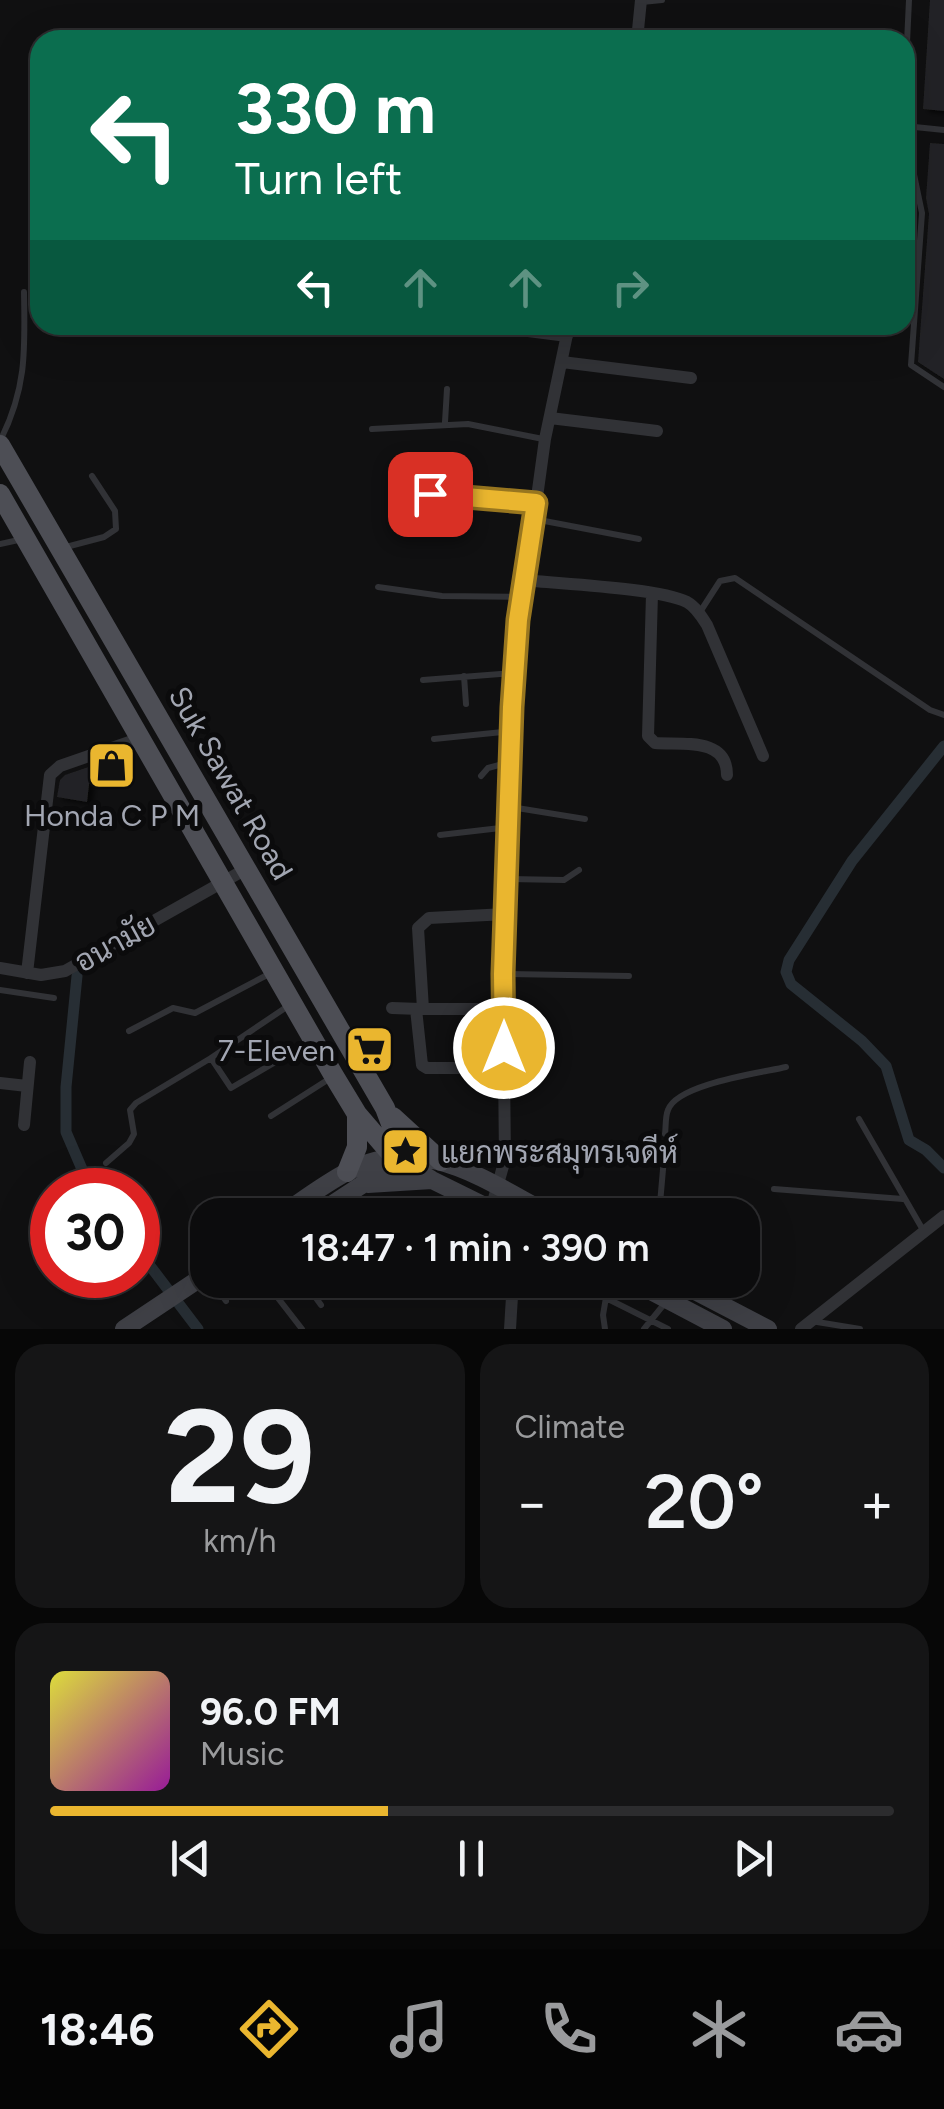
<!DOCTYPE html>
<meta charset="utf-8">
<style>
:root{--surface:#0c0c0d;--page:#151516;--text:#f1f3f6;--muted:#9a9b9d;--line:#2c2c2e;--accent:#eab62f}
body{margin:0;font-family:Figtree,Sarabun,sans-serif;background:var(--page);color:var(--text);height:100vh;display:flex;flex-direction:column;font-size:38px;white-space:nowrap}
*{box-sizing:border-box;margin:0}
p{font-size:32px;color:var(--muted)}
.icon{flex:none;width:55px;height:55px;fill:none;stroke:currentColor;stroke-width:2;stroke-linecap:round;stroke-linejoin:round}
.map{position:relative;height:1329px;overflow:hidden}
.sheet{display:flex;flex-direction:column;gap:15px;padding:15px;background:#070707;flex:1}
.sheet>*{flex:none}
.hud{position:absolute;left:30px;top:30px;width:885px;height:305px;border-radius:30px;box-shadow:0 10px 40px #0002,0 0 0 2px var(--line);background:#0b6e4f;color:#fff;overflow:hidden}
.speed{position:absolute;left:30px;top:1168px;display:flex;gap:20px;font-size:50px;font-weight:700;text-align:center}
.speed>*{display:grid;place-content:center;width:130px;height:130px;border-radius:50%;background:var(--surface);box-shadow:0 10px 40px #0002,0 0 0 2px var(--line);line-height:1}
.speed .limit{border:15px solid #d22;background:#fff;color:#111}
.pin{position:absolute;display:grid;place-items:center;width:85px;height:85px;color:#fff;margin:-42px;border-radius:20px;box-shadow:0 5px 15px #0006}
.me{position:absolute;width:110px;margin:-55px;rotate:0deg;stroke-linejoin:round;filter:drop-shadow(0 0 8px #0008)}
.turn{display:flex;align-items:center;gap:35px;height:210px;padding:0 40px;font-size:45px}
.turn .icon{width:130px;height:130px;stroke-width:2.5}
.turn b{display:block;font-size:70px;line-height:85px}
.lanes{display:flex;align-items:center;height:95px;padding:0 40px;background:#0003;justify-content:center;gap:50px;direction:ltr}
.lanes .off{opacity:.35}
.big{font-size:75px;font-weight:600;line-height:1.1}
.sheet .widget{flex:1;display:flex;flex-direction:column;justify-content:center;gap:15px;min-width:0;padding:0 35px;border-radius:30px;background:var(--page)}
.sheet .dial{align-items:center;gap:0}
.dial b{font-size:130px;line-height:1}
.song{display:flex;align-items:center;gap:30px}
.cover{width:120px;height:120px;border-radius:15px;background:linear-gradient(135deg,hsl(60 70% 55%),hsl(300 70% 35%))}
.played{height:10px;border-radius:5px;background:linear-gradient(90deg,var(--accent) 40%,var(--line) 40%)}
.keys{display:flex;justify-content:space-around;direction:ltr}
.heat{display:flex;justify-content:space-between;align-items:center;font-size:55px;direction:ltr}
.sheet .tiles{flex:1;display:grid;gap:15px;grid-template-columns:1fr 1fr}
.widget:last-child{grid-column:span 2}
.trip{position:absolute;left:190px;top:1198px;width:570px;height:100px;border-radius:30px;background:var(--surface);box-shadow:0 10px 40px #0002,0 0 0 2px var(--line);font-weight:600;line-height:100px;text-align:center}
.tab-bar{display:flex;height:160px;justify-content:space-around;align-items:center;background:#050505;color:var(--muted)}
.tab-bar .icon{width:70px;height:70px}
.tab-bar .active{color:var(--accent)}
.tab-bar b{font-size:45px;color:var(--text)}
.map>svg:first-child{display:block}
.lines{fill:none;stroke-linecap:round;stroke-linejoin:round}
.canal{stroke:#272e34;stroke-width:11}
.building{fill:#232325;filter:url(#shadow)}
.service{stroke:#313236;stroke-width:6}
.minor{stroke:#313236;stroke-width:12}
.secondary{stroke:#3f4046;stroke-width:18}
.primary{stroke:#4d4e55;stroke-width:20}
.route-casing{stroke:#98761f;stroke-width:25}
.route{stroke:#eab62f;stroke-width:18}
.labels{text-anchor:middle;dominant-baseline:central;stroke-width:10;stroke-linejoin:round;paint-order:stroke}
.street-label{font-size:30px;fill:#a2a6b2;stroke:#0b0b0c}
.poi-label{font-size:30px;fill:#a2a6b2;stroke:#0b0b0c}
</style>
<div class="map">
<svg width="944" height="1329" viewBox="0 0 944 1329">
<defs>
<filter id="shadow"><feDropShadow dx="5.5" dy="3" stdDeviation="2.5" flood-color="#0009"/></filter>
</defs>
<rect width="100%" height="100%" fill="#101011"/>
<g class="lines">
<path class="canal" d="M944,746L852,861L789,960L786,972L791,984L862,1041L886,1066L909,1140L926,1150L944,1168
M77,976L66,1087V1132L91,1190
M138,1250L198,1329"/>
</g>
<path class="building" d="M930,0H944V111L923,109Z
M930,143L944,144V379L918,362L929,214L926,198Z
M118,757L123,776L89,784L87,802L57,797L60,780L65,775Z"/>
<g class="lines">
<path class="service" d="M642,2L662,0
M905,85L909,0
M905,126L944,130
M905,131L922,213L911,365L944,387
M445,422L447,389
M372,429L468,424L543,439
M0,441C27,388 25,349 24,292
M430,494L535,503
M534,519L639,539
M0,544L23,539
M66,547L104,537L116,529L115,511L92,476
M378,587L442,596L521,597
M700,612L720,581L735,578L930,710L944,715
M464,676L466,704
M423,680L513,673
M434,739L512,731
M481,776L488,768L510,762
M511,807L585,819
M440,835L509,827
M509,879L564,880L579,870
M505,974L629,976
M0,990L54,998
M291,1004L211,1058L231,1088L308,1043
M129,1031L173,1008L195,1013L269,974
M271,1116L329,1079
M859,1119L923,1230
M665,1134C666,1127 665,1117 668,1110C677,1084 760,1073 786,1067
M106,1163L129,1143L134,1134L130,1110L136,1103L211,1058
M774,1189L903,1199
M442,1215L451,1190
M659,1215L664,1158
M211,1280L226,1301
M264,1280L302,1329
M303,1280L321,1305
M540,1282V1280
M606,1298L668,1329
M811,1321L860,1329
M605,1329L603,1315L609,1280
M644,1329L665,1303"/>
<path class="minor" d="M637,40L641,0
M481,325L567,336
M562,362L691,378
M550,418L657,431
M524,580C560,584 658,588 687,602C696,607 702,617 707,625L763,756
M652,594L648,736L655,743C683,745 727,737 727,775
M0,968L41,975L65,971L246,869
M27,973L50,775L60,766L141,738
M392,1008L420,1009
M416,1009L422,1065L427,1068H464
M503,1009H423L418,928L429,918L506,914
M0,1083L27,1086
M24,1125L30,1062
M491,1209L505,1159L503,974L515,657L545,439L569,325
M510,1329L513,1280
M801,1329L944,1216"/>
<path class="secondary" d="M393,1156L432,1180L503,1215
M368,1184L432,1180
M281,1215C302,1201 324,1184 347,1172C422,1132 484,1180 551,1215
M316,1215L380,1173L393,1156
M630,1280L723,1329
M674,1280L768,1329
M124,1329L199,1279L208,1269"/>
<path class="primary" d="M0,445L385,1108L396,1137L393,1156
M0,494L334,1076L357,1114L393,1156
M393,1117L441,1161
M347,1172L357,1147V1114"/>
</g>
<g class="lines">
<defs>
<path id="route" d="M430,494L536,503L518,620L512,707L503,974L504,1048"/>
</defs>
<use href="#route" class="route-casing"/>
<use href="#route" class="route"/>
</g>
<defs>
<symbol id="shop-square" viewBox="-11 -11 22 22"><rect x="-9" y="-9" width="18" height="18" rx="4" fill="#eab62f" stroke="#0b0b0c"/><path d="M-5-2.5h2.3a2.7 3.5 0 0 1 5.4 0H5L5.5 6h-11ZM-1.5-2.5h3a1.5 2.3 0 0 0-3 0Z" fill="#111"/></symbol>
<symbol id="supermarket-square" viewBox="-11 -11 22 22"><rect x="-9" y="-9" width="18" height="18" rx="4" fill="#eab62f" stroke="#0b0b0c"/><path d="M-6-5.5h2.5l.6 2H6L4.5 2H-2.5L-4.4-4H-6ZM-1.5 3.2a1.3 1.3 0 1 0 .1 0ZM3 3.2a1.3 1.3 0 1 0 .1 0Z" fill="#111"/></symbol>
<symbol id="sight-square" viewBox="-11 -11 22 22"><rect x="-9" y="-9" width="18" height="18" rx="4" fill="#eab62f" stroke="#0b0b0c"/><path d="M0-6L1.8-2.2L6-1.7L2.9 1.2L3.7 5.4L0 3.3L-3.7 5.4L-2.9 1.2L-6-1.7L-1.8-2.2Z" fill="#111"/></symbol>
</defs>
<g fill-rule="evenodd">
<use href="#shop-square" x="84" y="738" width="55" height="55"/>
<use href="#supermarket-square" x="342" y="1022" width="55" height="55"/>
<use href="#sight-square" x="378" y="1124" width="55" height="55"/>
</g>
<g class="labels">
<g class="street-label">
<text transform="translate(231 783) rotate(60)">Suk Sawat Road</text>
<text transform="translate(115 943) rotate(-29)">อนามัย</text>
</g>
<g class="poi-label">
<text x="112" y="815">Honda C P M</text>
<text x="335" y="1050" text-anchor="end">7-Eleven</text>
<text x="441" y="1152" text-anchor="start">แยกพระสมุทรเจดีห์</text>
</g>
</g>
</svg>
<div class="speed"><div class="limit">30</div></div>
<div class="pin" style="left:430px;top:494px;background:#d93025"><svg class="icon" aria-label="arrive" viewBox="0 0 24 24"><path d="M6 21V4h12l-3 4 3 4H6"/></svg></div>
<svg class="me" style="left:504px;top:1048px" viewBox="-20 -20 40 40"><circle r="17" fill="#eab62f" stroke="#fff" stroke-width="3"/><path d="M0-11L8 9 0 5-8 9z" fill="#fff"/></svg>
<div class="trip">18:47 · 1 min · 390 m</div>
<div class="hud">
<div class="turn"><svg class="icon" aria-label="left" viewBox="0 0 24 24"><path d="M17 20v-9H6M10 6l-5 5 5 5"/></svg><div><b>330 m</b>Turn left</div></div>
<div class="lanes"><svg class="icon" aria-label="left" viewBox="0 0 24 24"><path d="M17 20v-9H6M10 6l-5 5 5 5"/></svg><svg class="icon off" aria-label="ahead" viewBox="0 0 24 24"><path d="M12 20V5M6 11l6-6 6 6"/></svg><svg class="icon off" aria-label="ahead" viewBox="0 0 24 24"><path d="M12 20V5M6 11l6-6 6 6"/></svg><svg class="icon off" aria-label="right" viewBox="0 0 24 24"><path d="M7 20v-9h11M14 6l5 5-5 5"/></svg></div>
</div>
</div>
<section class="sheet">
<div class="tiles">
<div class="widget dial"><b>29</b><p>km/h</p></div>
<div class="widget"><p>Climate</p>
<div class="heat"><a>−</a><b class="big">20°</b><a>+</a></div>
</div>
<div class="widget">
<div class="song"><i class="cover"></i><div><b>96.0 FM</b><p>Music</p></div></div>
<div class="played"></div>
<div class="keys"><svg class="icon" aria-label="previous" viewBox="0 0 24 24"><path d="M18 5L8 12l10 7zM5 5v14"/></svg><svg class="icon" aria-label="pause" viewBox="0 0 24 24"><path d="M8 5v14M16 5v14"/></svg><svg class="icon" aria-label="next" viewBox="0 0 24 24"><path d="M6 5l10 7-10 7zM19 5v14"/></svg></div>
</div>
</div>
</section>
<nav class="tab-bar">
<b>18:46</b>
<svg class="icon active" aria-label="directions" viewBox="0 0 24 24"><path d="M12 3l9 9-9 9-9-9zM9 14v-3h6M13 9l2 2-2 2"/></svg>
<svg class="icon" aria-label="music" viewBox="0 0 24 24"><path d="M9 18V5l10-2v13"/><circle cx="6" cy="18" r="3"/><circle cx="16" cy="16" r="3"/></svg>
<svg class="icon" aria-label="phone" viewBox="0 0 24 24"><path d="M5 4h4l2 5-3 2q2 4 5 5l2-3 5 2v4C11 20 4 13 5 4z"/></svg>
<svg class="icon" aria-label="climate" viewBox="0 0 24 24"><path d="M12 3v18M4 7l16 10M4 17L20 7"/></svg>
<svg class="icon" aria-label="car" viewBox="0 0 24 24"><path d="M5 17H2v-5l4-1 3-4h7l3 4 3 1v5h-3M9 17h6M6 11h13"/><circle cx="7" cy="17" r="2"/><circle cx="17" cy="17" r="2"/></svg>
</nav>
